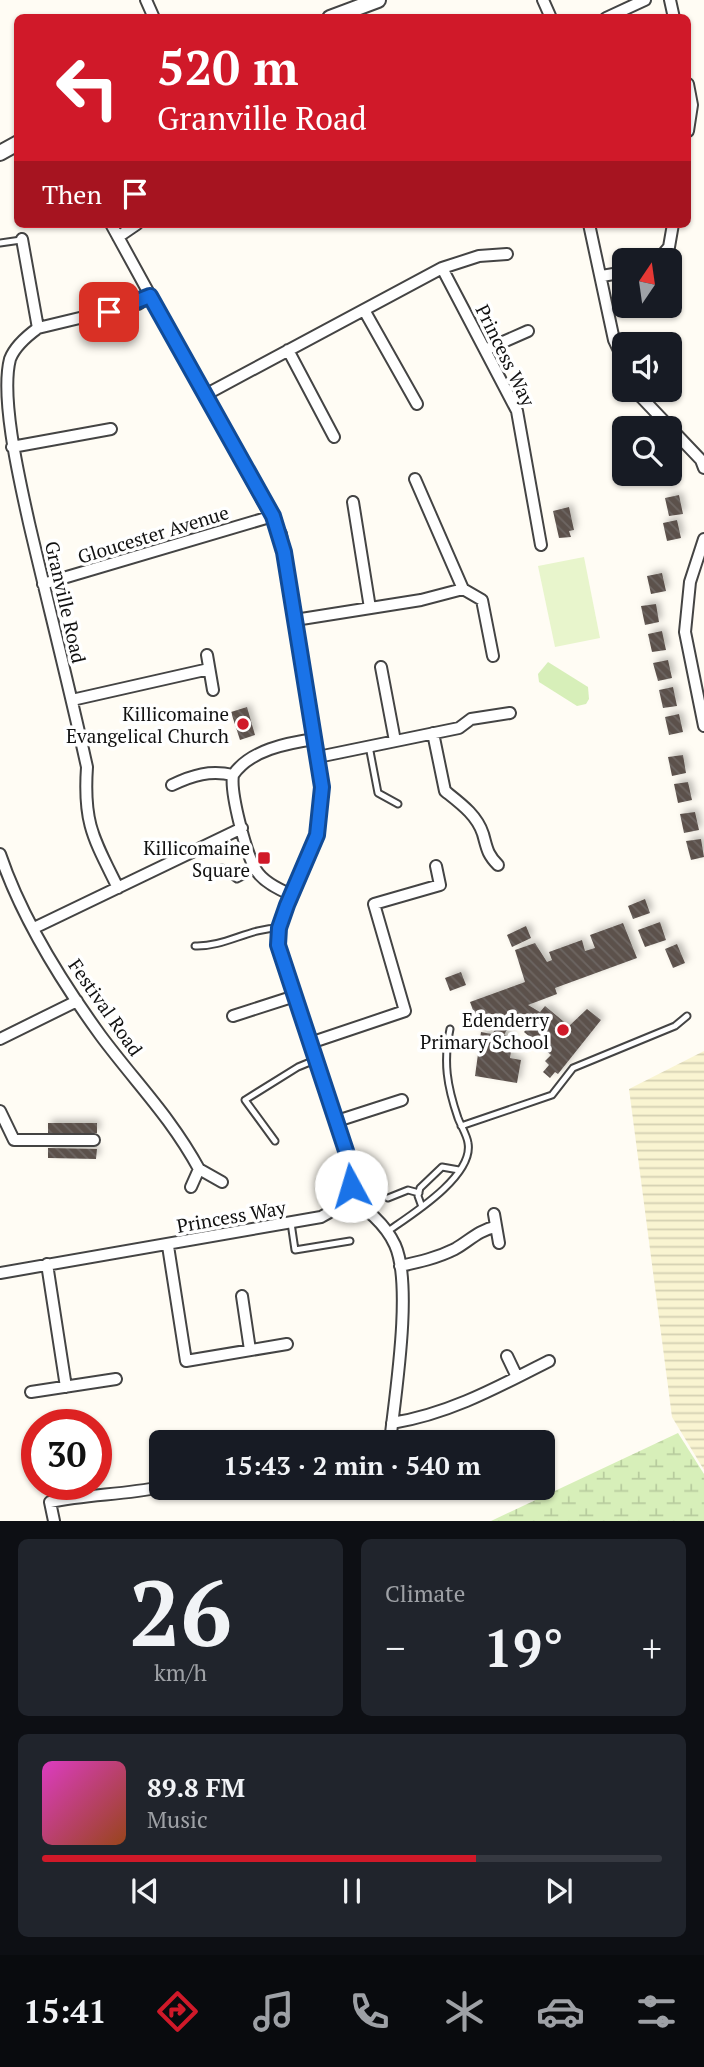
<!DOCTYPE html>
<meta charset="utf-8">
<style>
:root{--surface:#171b24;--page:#20242c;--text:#f1f3f6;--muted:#9ea1a6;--line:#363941;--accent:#d01929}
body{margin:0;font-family:"PT Serif",serif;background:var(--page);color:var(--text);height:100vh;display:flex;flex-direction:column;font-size:26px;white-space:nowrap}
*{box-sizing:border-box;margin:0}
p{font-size:23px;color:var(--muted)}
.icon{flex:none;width:38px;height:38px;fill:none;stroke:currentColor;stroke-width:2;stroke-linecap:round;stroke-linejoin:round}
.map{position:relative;height:1521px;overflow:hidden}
.panel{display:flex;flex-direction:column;gap:18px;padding:18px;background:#0d0f14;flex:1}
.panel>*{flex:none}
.top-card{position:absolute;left:14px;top:14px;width:677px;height:214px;border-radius:10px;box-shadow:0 2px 5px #0004;background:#d01929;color:#fff;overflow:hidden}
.needle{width:46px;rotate:13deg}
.buttons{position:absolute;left:612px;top:248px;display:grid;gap:14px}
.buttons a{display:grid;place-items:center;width:70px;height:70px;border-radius:10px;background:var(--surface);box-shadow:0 2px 5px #0004;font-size:35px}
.speed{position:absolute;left:21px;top:1409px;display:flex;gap:14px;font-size:35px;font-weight:700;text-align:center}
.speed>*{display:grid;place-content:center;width:91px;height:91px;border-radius:50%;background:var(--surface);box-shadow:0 2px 5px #0004;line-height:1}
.speed .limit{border:10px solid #d22;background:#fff;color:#111}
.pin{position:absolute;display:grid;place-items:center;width:60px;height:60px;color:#fff;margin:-30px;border-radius:14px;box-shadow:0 4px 10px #0006}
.me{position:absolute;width:77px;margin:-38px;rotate:354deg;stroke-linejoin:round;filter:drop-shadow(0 0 5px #0008)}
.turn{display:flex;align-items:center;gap:24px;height:147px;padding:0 28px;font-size:32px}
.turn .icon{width:91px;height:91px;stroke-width:2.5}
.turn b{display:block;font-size:49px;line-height:60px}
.then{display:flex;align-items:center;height:66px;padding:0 28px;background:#0003;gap:14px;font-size:26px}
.big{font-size:52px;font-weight:600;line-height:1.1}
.panel .widget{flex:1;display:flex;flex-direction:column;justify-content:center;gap:10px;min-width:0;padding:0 24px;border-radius:10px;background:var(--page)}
.panel .dial{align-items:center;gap:0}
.dial b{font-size:91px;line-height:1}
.song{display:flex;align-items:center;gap:21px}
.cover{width:84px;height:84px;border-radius:10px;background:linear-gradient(135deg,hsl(310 70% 55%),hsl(20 70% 35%))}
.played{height:7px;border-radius:4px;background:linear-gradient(90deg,var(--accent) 70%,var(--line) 70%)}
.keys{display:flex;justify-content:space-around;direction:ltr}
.heat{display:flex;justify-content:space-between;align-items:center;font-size:38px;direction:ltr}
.panel .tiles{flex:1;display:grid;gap:18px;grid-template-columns:1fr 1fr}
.widget:last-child{grid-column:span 2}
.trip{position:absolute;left:149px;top:1430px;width:406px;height:70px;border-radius:10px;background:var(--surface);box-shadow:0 2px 5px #0004;font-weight:600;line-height:70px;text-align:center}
.tab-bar{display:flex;height:112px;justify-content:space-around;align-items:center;background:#090b0e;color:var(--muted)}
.tab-bar .icon{width:49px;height:49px}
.tab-bar .active{color:var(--accent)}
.tab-bar b{font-size:32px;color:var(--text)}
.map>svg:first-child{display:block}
.farmland{fill:url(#farmland-rules)}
.wetland{fill:url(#wetland-marsh)}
.park{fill:#d7efb9}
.pitch{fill:#e8f5cc}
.building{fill:url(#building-back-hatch);filter:url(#shadow)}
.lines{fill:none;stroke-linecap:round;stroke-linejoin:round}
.service-casing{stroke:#444;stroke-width:9}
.minor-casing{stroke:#444;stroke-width:14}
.tertiary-casing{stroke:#444;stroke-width:18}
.service{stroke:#fff;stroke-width:5}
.minor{stroke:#fff;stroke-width:10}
.tertiary{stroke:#fff;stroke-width:14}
.route-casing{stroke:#114b97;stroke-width:18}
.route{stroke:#1a73e8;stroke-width:12}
.poi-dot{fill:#d01929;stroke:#fff;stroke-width:2.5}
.labels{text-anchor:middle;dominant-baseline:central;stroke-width:7;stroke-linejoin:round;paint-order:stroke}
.street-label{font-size:19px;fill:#111;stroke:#fff}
.poi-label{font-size:19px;fill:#111;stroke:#fff;text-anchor:end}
</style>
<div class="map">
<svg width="704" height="1521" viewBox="0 0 704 1521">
<defs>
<pattern id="farmland-rules" width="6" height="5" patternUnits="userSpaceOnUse" patternTransform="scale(1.75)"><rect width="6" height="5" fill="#f9f4d1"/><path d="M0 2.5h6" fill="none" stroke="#d4d0b2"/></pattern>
<pattern id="wetland-marsh" width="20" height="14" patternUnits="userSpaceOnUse" patternTransform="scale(1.75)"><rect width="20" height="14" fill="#d7efb9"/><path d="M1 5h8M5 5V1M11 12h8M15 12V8" fill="none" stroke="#b8cc9e"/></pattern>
<pattern id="building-back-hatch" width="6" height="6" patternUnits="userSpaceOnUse" patternTransform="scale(1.75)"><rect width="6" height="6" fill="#5b514c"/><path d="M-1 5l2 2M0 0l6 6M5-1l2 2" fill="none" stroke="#6e6662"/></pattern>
<filter id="shadow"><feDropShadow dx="3.5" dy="-3.5" stdDeviation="3.5" flood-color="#0004"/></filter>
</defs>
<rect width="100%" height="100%" fill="#fffcf4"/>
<path class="farmland" d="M704,1051V1470L672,1417L629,1089Z"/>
<path class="wetland" d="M678,1433L704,1474V1521H491Z"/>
<path class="park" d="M548,662L588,687L589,699L586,704L577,706L539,682L538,674Z"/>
<path class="pitch" d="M584,557L600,638L555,647L538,566Z"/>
<path class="building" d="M679,495L683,514L669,516L665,498Z
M569,507L574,530L569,531L571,537L559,538L553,511Z
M677,520L681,538L667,541L663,523Z
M662,573L666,591L651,594L647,576Z
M656,604L659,622L645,625L641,606Z
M662,631L666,650L652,652L648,634Z
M668,660L672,678L658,681L653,663Z
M673,687L677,706L663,708L659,690Z
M247,707L255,735L240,740L231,712Z
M679,714L683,732L669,735L665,717Z
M683,755L686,773L672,776L668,757Z
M688,782L692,800L678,803L674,784Z
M695,812L699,830L684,833L680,814Z
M701,839L704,857L691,860L686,841Z
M645,899L650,913L633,919L628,906Z
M660,922L666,940L645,947L638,930Z
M623,923L637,958L555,988L557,994L528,1005L540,1012L545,1006L569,1026L587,1009L601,1020L558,1074L555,1072L550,1078L543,1072L549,1065L545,1061L551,1055L524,1032L531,1024L518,1020L510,1024L504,1035L513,1037L510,1058L521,1060L517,1083L475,1076L481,1032L492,1034L502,1020L500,1016L478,1024L470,1002L525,982L515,950L535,943L547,962L552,960L549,952L582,940L585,951L595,948L590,935Z
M526,926L531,938L512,947L507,935Z
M677,944L685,963L673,968L665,949Z
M461,972L466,985L450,991L445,978Z
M48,1123H97V1133H48Z
M48,1148L97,1149L96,1159L48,1158Z"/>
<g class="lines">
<defs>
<path id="service" d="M0,243L21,240
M369,746L378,793L398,804
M222,868L237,879L255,870
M195,946C225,947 249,928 279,928
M461,1126L552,1095L573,1068L675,1026L687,1016
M275,1141L245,1100L298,1067L315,1060
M388,1198L408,1190L419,1193
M422,1207L418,1196L420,1188L442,1167L459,1170
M291,1223L295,1250L350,1241
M388,1231C411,1215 474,1176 468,1143C467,1135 461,1126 458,1118C447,1086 443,1062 450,1029"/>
<path id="minor" d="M146,0L154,18
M543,0L551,18
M670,0L674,18
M606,18L645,0
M688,84L692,105L688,131
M589,224L614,340L625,363
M118,237L137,224
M22,239L38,328
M657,261L669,247L673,224
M442,268L517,411L541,545
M602,276L625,272
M364,310L417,404
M288,350L334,437
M485,350L528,331
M638,390L642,398L701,460L704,468
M205,395L442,268L479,256L507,254
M12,447L111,429
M415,479L463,589L482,600L493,656
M353,502L370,608
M704,539L690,582L685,632L704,726
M43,584L273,516
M295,620L421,600L463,589
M207,655L213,690
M381,667L395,741
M72,700L209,669
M433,733L445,791C460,803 477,815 483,834C487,848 487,854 498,865
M318,757L459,728L471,719L510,713
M172,785C193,775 210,770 233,775
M0,854C22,919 61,981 101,1036C136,1083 170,1116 199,1169
M118,888C94,839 83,824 87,767C69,686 48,604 29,523C20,482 0,398 10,359C15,346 27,336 38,328L138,304L151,296
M292,895C280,890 263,882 256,870C246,854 230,793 233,775C250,750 287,743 315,739
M34,928L242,828
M233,1016L295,996
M0,1039L77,1001
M310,1043L405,1011L374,904L440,885L436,866
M0,1111L14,1140H94
M337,1121L402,1100
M191,1187L199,1169L222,1182
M347,1195C366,1209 385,1223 395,1245C413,1285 395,1396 390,1442
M494,1214L499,1243
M168,1246L186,1361L287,1344
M47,1264L66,1387
M400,1266C419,1262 437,1258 455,1249C469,1241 479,1230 495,1227
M0,1273L321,1217C343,1206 350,1192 352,1169L278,945L279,928L287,905L317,835L322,787L281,534L111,224
M242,1296L250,1350
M507,1356L517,1377
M31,1392L116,1379
M392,1423C449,1414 498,1387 549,1361
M54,1521L50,1502C89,1494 123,1495 161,1487"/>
<path id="tertiary" d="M330,18L378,0
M0,153L18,143"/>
</defs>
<use href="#service" class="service-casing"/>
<use href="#minor" class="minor-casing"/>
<use href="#tertiary" class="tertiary-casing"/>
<use href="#service" class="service"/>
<use href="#minor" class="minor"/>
<use href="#tertiary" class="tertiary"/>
</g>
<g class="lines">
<defs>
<path id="route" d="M109,312L150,296L273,516L284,552L322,787L317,835L287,905L279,928L278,945L352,1169L351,1186"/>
</defs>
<use href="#route" class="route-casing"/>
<use href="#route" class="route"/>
</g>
<g class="poi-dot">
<circle cx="243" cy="724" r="7"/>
<rect x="257" y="851" width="14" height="14" rx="3.5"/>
<circle cx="563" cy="1030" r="7"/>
</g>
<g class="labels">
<g class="street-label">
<text transform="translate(506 355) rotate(64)">Princess Way</text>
<text transform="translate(153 534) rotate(-17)">Gloucester Avenue</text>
<text transform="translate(66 602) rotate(77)">Granville Road</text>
<text transform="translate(106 1007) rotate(55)">Festival Road</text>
<text transform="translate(231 1216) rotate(-10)">Princess Way</text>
</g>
<g class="poi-label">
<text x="229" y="713">Killicomaine<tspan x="229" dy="22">Evangelical Church</tspan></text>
<text x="250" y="847">Killicomaine<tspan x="250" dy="22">Square</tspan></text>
<text x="549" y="1019">Edenderry<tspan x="549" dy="22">Primary School</tspan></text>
</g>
</g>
</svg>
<div class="buttons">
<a><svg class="needle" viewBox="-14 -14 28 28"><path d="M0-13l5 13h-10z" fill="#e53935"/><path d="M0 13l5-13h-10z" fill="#9ea1a6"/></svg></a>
<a><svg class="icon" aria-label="sound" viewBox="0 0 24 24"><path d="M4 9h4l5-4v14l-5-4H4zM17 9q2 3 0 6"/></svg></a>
<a><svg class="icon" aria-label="search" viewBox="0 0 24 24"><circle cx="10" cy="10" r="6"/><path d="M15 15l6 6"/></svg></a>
</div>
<div class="speed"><div class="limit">30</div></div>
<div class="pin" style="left:109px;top:312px;background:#d93025"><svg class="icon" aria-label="arrive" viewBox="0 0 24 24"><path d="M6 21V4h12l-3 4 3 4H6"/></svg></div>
<svg class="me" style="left:351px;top:1186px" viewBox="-20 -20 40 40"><circle r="19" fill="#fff"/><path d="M0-13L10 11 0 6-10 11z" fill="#1a73e8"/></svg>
<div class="trip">15:43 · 2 min · 540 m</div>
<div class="top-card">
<div class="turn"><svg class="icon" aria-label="left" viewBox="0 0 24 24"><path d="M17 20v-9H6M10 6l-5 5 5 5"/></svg><div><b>520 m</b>Granville Road</div></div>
<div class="then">Then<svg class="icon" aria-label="arrive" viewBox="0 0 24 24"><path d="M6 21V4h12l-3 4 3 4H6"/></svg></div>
</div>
</div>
<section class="panel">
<div class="tiles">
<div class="widget dial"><b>26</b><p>km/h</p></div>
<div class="widget"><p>Climate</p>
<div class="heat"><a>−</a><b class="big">19°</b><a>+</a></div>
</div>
<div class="widget">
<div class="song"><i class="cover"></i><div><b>89.8 FM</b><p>Music</p></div></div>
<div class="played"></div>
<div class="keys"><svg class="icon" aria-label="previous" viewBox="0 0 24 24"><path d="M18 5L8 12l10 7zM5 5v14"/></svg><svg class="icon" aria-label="pause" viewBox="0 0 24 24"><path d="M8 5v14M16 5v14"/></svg><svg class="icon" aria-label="next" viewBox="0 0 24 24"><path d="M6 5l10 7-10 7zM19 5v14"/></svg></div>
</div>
</div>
</section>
<nav class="tab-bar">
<b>15:41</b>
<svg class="icon active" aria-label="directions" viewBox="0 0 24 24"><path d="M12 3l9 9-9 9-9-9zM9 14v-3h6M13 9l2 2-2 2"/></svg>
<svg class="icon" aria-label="music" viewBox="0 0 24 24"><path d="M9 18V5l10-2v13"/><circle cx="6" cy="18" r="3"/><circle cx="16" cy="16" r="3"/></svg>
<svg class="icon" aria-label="phone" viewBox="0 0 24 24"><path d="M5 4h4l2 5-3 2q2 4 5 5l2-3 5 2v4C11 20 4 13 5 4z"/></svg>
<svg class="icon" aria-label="climate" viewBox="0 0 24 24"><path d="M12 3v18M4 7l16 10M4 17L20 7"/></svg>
<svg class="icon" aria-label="car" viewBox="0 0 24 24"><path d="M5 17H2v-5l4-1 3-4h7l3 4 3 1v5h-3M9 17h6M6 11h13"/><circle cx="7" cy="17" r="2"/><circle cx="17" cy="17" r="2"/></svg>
<svg class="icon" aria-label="filters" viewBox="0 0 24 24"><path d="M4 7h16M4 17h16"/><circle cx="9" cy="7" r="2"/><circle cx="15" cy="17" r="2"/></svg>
</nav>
